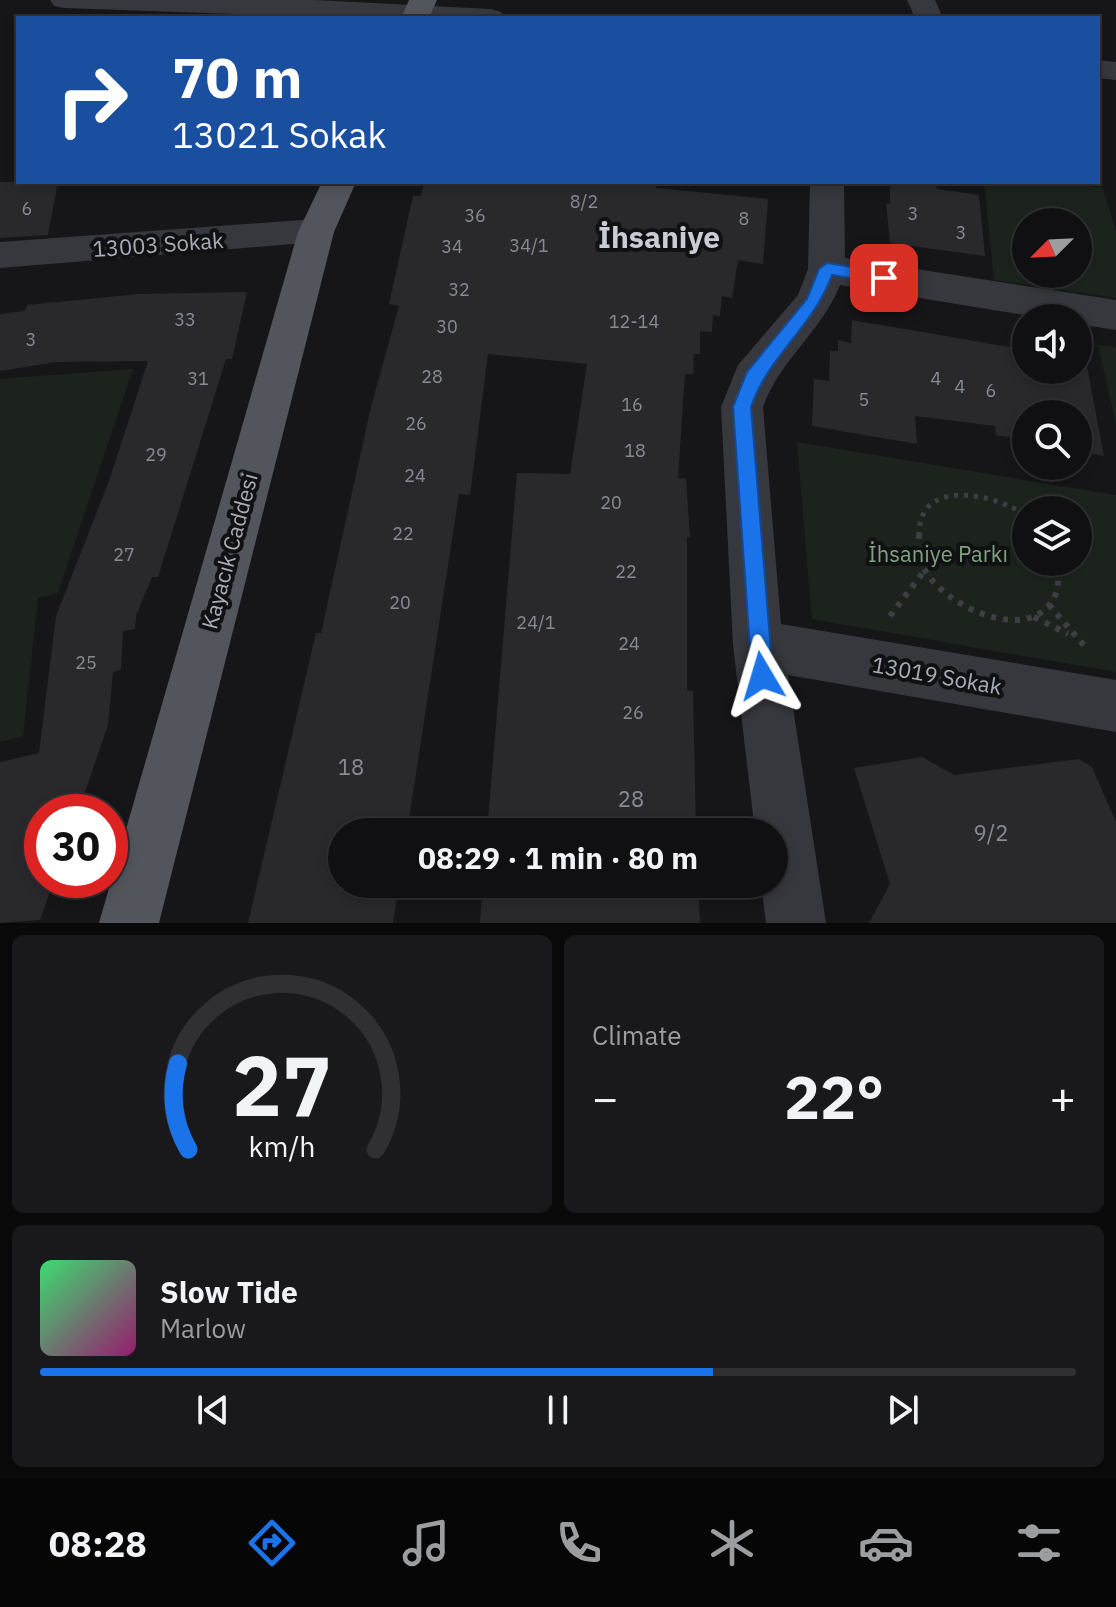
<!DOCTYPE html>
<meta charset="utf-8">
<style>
:root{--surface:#101012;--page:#19191b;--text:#f1f3f6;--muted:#9c9d9f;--line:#303032;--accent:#1a73e8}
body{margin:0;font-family:"IBM Plex Sans",sans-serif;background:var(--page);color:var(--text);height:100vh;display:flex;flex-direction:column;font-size:30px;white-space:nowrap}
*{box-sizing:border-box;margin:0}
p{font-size:26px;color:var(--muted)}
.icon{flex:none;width:44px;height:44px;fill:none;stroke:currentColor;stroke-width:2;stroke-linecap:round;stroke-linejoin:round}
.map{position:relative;height:923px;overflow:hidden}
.details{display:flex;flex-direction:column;gap:12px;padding:12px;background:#09090a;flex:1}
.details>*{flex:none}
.hud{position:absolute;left:16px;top:16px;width:1084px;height:168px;border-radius:0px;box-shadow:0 4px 12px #0003,0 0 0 2px var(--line);background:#1a4fa0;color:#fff;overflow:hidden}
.needle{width:52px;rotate:246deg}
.fabs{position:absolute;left:1012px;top:208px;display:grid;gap:16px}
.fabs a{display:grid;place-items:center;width:80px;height:80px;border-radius:50%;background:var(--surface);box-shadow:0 4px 12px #0003,0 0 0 2px var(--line);font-size:40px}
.speed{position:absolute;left:24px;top:794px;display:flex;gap:16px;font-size:40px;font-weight:700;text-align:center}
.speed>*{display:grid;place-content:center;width:104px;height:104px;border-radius:50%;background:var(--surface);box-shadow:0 4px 12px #0003,0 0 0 2px var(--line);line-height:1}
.speed .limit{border:12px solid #d22;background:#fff;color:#111}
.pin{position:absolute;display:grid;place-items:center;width:68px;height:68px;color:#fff;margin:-34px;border-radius:16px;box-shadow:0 4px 12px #0006}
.me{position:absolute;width:88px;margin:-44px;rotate:353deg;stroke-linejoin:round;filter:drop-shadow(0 0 6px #0008)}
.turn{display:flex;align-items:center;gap:28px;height:168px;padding:0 24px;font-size:36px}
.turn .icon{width:104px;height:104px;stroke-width:2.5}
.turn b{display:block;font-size:56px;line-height:68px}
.big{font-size:60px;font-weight:800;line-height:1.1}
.details .tile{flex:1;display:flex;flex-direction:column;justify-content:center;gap:12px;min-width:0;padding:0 28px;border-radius:12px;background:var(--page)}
.details .dial{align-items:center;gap:0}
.dial svg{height:208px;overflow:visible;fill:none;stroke:var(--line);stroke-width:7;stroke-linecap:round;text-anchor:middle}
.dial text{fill:var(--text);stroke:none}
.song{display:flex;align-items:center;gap:24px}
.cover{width:96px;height:96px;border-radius:12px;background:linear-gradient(135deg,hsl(140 70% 55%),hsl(320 70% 35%))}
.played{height:8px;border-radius:4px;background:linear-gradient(90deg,var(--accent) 65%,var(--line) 65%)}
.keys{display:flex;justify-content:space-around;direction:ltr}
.heat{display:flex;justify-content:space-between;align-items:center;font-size:44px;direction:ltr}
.details .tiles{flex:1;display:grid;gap:12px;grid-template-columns:1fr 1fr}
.tile:last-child{grid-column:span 2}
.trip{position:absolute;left:328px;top:818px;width:460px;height:80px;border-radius:40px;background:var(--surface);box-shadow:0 4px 12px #0003,0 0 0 2px var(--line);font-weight:800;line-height:80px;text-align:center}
.menu{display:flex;height:128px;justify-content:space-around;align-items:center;background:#060607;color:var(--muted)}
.menu .icon{width:56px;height:56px}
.menu .current{color:var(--accent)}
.menu b{font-size:36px;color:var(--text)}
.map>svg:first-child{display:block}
.green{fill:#1c231d;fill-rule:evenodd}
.building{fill:#29292c}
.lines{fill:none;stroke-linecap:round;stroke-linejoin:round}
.path-far1{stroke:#3d3f44;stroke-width:5;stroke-dasharray:4 6;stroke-linecap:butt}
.path{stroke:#3d3f44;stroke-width:6;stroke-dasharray:5 7;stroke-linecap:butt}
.minor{fill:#37383d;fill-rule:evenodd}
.major{fill:#53555c;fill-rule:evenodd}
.route{fill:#1a73e8;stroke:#114b97;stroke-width:2}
.labels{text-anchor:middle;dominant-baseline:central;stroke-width:8;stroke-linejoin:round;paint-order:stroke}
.number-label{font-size:18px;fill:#888b94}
.street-label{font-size:22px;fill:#a8adb8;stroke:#111113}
.park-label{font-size:22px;fill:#7fa381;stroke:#111113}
.near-number-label{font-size:22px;fill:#888b94}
.district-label{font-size:30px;font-weight:bold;fill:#c9ccd4;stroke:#111113}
</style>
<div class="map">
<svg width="1116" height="923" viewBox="0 0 1116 923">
<rect width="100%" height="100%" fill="#161618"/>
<path class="green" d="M984,182H1058L1103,188L1116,232V298L994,280ZM1026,222H1078V274H1026Z
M1098,345L1116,347V424Z
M133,369L58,593L38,598L23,736L0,742V379Z
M797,442L1116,495V672L812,619ZM1078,510V562H1026V510Z"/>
<path class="building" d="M0,182H58L48,235L0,238Z
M424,182H655L656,188L768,199L763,264L738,260L732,298L722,296L720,316L713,315L712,332L700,331V354H694L693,374H685L678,478L686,479L690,537H687V690L693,691L696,832H487L517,473L570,474L587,364L488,354L470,495L459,494L407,832H342V884H399L393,923H248L316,633H321L371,407L399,306L389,304L413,196H421Z
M890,182H936L937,189L979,195L985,256L890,243L886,203L890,204Z
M247,292L232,359H226L158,577H152L136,616L135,629L123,631L121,670L113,672L108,725L78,812H42V880H54L40,920L0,923V762L39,753L56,616L109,481L148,361L57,362L0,371V314L25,311L27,305L139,294Z
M852,320L1026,350V370H1078V360L1086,361L1104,456L1078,451V414H1026V440L996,435L995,426L915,416L917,444L812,426L814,379L829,381L830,351H838V340L851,343Z
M922,757L954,775L1079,759L1092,767L1116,822V923H869L890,884L854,768Z
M483,884H698L700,923H480Z"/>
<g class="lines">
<path class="path-far1" d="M919,536C918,475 996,495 1026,515"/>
<path class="path" d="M919,534C919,542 918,552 920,559C933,604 1034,651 1056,593C1059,585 1058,571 1059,562
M1049,605L1087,649
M890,616L925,570
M1034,617L1068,634"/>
<path class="minor" d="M50,0H315L491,9L501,12L505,18H344L64,8L54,6Z
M907,0H935L943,18H915Z
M1098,60L1116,62V80L1098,78Z
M810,182H844L845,258L1116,300V330L1078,324V318H1043L840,285C822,331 779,361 763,407L781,624L1116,680V732L788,675L826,923H766L761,884H774V832H755L733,645L721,407L738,365L798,295L808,269Z
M316,219L329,223L334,232L329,241L0,268V242Z"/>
<path class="major" d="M409,0H437L429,18H401Z
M322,182H356L334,232L159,923H99L298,232Z"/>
</g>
<path class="route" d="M827,263L884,272L892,278L884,284L832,275C813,327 768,356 751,407L773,676L770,683L762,686L755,683L752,676L733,407L747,372L807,299L819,269Z"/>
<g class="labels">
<g class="number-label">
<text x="584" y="201">8/2</text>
<text x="27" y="208">6</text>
<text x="913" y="213">3</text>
<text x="475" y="215">36</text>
<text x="744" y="218">8</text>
<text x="961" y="232">3</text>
<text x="529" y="245">34/1</text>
<text x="452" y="246">34</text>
<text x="459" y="289">32</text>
<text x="185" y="319">33</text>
<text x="634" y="321">12-14</text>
<text x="447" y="326">30</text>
<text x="31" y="339">3</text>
<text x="432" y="376">28</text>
<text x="198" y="378">31</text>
<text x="936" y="378">4</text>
<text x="960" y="386">4</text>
<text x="991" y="390">6</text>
<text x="864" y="399">5</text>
<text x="632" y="404">16</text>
<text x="416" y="423">26</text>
<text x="635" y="450">18</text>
<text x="156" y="454">29</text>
<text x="415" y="475">24</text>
<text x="611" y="502">20</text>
<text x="403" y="533">22</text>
<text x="124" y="554">27</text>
<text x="626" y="571">22</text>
<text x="400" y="602">20</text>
<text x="536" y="622">24/1</text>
<text x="629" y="643">24</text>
<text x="86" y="662">25</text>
<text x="633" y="712">26</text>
</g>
<g class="street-label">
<text transform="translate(158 244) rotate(-4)">13003 Sokak</text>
<text transform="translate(229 551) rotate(-75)">Kayacık Caddesi</text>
<text transform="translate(937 675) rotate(10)">13019 Sokak</text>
</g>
<g class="park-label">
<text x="938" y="553">İhsaniye Parkı</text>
</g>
<g class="near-number-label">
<text x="351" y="766">18</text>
<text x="631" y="798">28</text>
<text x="991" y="832">9/2</text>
</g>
<g class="district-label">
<text x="659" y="236">İhsaniye</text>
</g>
</g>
</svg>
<div class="fabs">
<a><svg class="needle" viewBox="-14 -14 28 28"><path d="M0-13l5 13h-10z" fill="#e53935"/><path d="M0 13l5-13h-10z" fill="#9c9d9f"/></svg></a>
<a><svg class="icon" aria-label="sound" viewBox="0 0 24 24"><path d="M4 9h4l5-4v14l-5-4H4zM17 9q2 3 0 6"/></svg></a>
<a><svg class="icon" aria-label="search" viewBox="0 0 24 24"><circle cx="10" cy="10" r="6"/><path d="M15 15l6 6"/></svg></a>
<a><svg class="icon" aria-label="layers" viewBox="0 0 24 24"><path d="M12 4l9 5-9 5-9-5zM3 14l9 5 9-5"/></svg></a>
</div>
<div class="speed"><div class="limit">30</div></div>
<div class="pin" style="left:884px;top:278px;background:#d93025"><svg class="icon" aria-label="arrive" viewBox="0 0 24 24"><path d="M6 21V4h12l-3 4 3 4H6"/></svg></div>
<svg class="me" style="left:762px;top:676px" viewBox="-20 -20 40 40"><path d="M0-17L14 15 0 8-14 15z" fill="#1a73e8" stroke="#fff" stroke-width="4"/></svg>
<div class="trip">08:29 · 1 min · 80 m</div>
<div class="hud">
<div class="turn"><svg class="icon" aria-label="right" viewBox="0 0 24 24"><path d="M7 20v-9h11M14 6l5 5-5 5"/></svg><div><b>70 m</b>13021 Sokak</div></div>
</div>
</div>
<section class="details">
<div class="tiles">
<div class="tile dial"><svg viewBox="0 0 100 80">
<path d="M14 69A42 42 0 1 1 86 69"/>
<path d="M14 69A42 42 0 0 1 10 36" stroke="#1a73e8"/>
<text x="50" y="56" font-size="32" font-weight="700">27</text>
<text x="50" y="72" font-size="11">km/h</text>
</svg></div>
<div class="tile"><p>Climate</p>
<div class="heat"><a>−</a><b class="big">22°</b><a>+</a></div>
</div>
<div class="tile">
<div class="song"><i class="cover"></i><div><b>Slow Tide</b><p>Marlow</p></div></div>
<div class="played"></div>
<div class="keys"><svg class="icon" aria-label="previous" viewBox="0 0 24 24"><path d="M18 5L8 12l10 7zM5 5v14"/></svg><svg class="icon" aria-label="pause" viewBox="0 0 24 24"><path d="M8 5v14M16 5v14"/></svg><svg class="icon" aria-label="next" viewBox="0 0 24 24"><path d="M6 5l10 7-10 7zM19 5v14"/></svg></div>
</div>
</div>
</section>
<nav class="menu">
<b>08:28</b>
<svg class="icon current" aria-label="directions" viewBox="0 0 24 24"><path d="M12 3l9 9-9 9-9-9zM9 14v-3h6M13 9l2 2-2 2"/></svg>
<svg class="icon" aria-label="music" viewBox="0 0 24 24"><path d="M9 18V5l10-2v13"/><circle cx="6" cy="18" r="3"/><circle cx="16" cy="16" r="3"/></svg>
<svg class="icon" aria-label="phone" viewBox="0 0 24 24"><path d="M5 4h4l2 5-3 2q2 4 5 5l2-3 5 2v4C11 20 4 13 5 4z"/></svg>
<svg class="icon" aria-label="climate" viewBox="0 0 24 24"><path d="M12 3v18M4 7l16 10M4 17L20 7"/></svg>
<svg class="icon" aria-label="car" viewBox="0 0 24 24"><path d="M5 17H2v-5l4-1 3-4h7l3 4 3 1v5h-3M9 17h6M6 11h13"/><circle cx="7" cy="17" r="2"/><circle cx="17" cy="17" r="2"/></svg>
<svg class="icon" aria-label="filters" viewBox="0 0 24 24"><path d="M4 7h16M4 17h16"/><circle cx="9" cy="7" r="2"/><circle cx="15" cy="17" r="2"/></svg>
</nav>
